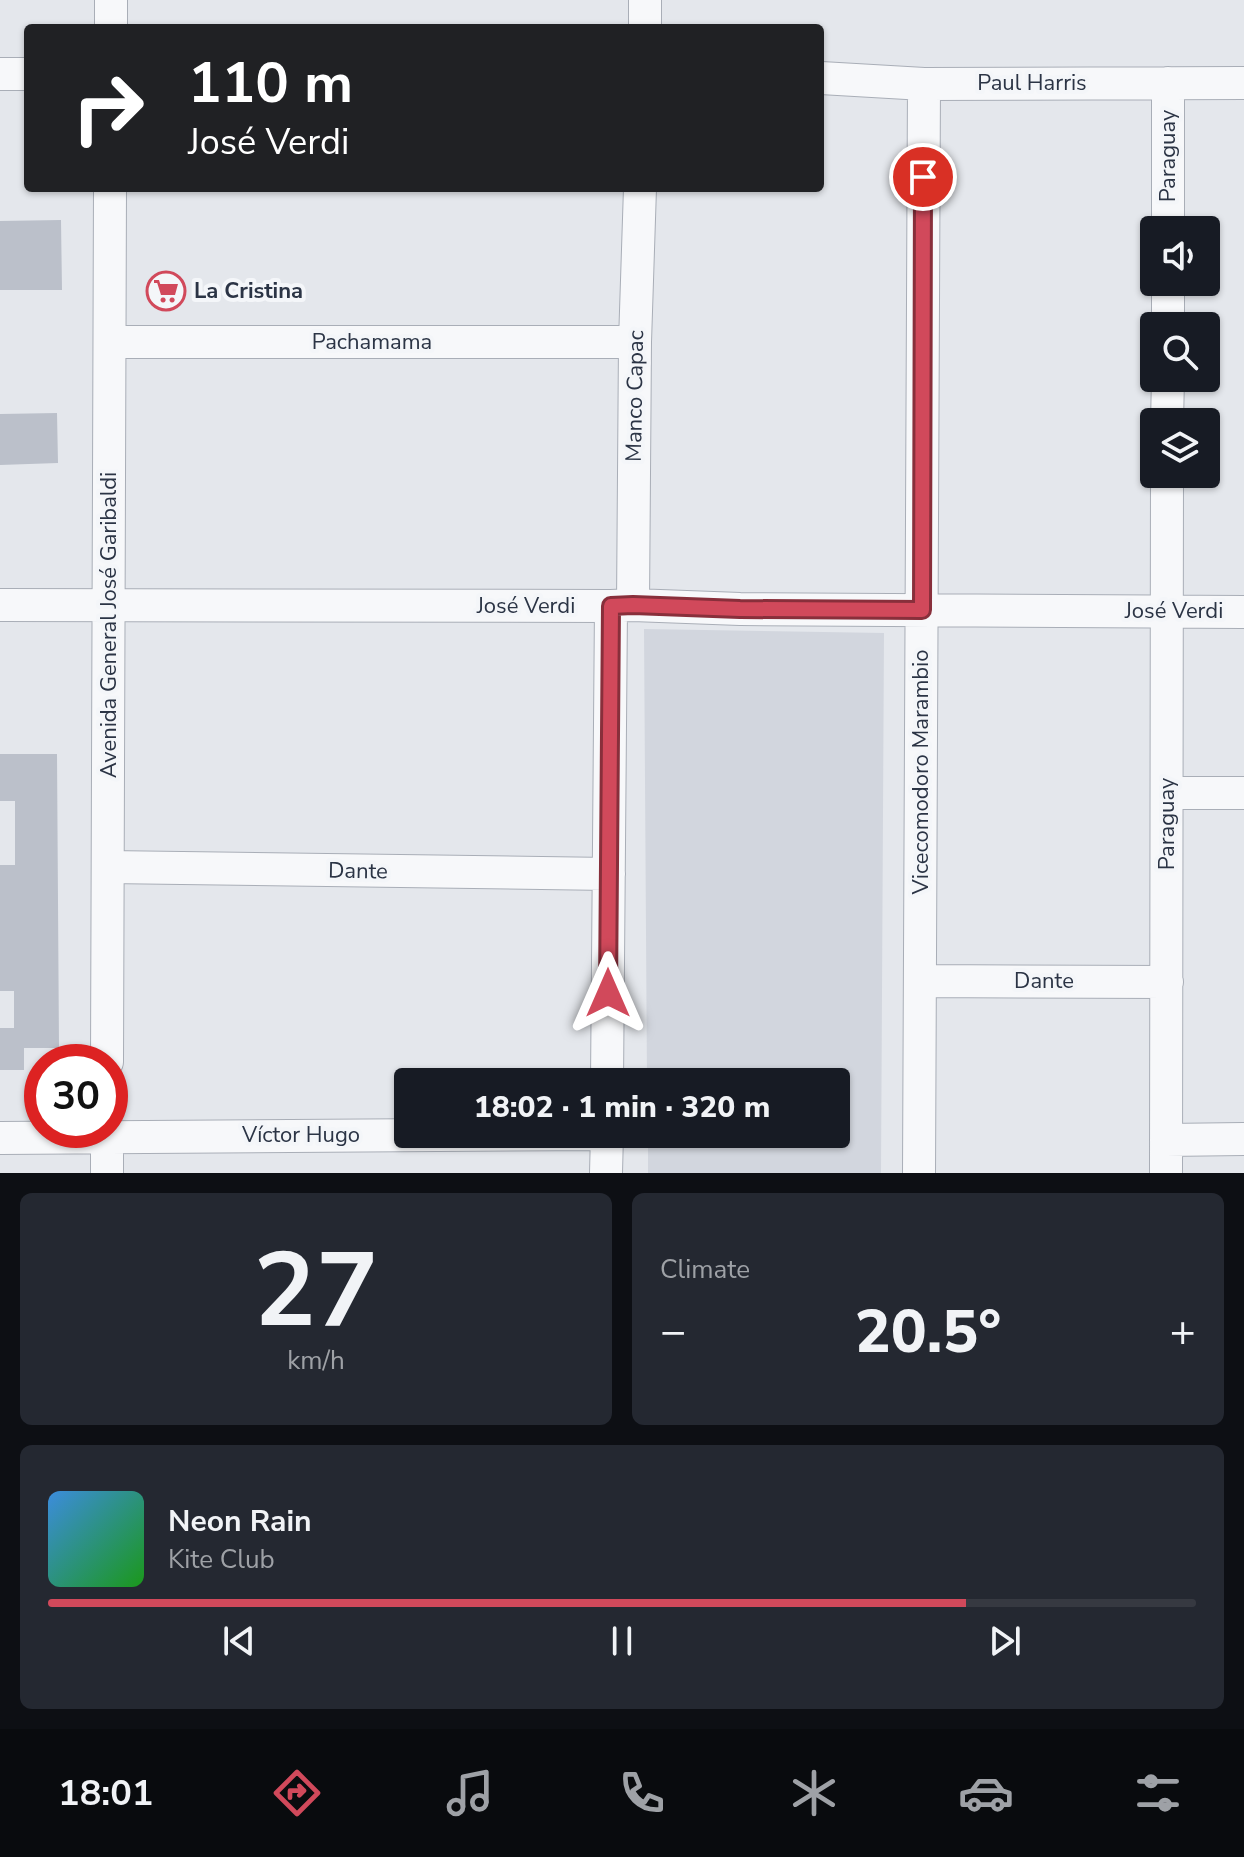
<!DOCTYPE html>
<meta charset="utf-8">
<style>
:root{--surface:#171b24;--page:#242831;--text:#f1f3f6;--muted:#9ea1a6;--line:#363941;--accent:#d1495b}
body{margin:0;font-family:"Nunito Sans",sans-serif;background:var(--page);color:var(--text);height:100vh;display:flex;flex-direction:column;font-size:30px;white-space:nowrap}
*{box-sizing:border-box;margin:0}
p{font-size:26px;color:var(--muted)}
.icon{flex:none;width:44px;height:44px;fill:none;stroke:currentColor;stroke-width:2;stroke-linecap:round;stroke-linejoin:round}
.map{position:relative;height:1173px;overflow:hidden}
.drawer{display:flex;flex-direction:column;gap:20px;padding:20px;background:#0d0f14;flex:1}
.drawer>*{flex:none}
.banner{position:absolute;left:24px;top:24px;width:800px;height:168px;border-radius:8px;box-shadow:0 2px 6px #0004;background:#202124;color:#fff;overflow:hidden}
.controls{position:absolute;left:1140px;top:216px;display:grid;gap:16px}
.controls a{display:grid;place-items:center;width:80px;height:80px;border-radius:8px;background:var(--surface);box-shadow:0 2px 6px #0004;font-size:40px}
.speed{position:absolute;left:24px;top:1044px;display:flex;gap:16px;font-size:40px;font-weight:700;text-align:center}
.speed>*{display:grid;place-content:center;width:104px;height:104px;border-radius:50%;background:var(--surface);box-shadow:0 2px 6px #0004;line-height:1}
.speed .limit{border:12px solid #d22;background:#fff;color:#111}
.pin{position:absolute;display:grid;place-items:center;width:68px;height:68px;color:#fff;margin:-34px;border:4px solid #fff;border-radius:50%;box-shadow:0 2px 8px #0007}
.me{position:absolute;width:88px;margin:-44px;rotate:0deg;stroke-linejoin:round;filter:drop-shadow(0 0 6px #0008)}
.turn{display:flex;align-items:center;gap:28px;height:168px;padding:0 32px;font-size:36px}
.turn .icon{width:104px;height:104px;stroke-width:2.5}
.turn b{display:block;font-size:56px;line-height:68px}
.big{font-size:60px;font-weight:800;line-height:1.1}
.drawer .tile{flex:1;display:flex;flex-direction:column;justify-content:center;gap:12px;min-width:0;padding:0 28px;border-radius:12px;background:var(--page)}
.drawer .dial{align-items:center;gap:0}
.dial b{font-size:104px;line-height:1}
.song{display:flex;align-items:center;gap:24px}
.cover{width:96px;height:96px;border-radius:12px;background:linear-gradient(135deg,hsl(210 70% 55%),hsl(120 70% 35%))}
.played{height:8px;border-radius:4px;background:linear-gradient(90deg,var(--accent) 80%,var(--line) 80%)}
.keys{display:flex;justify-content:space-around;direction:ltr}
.heat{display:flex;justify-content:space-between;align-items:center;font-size:44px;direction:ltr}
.drawer .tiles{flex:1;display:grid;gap:20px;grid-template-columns:1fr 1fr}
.tile:last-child{grid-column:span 2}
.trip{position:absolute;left:394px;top:1068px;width:456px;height:80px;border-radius:8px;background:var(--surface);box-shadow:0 2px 6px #0004;font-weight:800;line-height:80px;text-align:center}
.tabs{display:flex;height:128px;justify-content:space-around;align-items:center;background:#090b0e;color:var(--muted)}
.tabs .icon{width:56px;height:56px}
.tabs .active{color:var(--accent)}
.tabs b{font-size:36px;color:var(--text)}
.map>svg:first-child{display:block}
.built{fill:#d2d6de}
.building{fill:#bbc0ca}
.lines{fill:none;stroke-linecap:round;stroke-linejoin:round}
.minor-casing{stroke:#a9aeb7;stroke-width:34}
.minor{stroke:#f7f8fa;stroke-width:32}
.route-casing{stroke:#882f3b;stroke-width:20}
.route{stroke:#d1495b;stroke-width:14}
.labels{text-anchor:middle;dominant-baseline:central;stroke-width:8;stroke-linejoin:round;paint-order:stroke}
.street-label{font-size:22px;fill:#2b3445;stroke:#f4f6f9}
.poi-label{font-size:22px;font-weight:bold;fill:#2b3445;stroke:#f4f6f9;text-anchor:start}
</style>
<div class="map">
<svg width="1244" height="1173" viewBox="0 0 1244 1173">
<rect width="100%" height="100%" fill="#e4e7ec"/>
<path class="built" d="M644,629L884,633L881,1173H648V1134H836V1082H647Z"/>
<path class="building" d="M61,220L62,290H0V221Z
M57,413L58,463L0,465V414Z
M0,754H57L59,1048H24V1070H0V1028H14V991H0V865H15V801H0Z"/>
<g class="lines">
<defs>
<path id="minor" d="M111,28V0
M645,28V0
M0,74H28
M821,78L924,84L1244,83
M1168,230V83
M1168,326V282
M110,342H635
M1167,422L1168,378
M0,605L611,606L633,605L740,609L1244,612
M633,605L635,342L640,188
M1167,793H1244
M108,867L609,874
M920,981L1167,982
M107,1062L110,188
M607,1082L611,606
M0,1138L602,1134
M1166,1140L1244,1139
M107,1173V1130
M606,1173L607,1134
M919,1173L924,84
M1166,1173L1167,474"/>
</defs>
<use href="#minor" class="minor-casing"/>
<use href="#minor" class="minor"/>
</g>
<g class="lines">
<defs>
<path id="route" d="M608,993L611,606L633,605L740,609L922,610L923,177"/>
</defs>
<use href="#route" class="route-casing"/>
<use href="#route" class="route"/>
</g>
<defs>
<symbol id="supermarket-ring" viewBox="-11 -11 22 22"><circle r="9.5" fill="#f4f6f9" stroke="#d1495b" stroke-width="1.5"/><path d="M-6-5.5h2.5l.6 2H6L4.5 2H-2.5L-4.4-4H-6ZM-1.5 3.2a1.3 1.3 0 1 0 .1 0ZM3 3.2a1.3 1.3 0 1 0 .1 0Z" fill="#d1495b"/></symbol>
</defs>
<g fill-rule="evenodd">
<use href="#supermarket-ring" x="144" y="269" width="44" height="44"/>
</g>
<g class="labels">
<g class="street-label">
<text x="1032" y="83">Paul Harris</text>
<text transform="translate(1168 156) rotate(-90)">Paraguay</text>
<text x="372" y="342">Pachamama</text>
<text transform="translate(635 396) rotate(-89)">Manco Capac</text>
<text x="526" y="606">José Verdi</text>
<text x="1174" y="611">José Verdi</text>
<text transform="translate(109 625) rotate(-90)">Avenida General José Garibaldi</text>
<text transform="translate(921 772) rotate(-90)">Vicecomodoro Marambio</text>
<text transform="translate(1167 824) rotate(-90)">Paraguay</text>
<text transform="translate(358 871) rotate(1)">Dante</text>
<text x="1044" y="981">Dante</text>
<text x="301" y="1135">Víctor Hugo</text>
</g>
<g class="poi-label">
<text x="194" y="291">La Cristina</text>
</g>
</g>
</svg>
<div class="controls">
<a><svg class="icon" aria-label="sound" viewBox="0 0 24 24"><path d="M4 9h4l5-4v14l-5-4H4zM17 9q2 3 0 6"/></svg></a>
<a><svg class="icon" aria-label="search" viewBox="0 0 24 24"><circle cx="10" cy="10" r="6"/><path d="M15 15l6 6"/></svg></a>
<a><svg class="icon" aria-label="layers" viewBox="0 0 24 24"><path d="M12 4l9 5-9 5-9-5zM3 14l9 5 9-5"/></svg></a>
</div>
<div class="speed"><div class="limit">30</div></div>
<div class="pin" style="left:923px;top:177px;background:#d93025"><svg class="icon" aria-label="arrive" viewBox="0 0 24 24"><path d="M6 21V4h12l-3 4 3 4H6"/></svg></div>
<svg class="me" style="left:608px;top:993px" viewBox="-20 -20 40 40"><path d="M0-17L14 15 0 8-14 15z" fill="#d1495b" stroke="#fff" stroke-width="4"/></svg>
<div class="trip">18:02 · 1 min · 320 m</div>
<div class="banner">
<div class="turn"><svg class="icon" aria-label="right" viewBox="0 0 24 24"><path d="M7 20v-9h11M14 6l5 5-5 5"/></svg><div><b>110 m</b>José Verdi</div></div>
</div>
</div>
<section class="drawer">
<div class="tiles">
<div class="tile dial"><b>27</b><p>km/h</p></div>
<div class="tile"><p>Climate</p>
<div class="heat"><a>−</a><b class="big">20.5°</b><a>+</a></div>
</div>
<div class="tile">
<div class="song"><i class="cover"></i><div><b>Neon Rain</b><p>Kite Club</p></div></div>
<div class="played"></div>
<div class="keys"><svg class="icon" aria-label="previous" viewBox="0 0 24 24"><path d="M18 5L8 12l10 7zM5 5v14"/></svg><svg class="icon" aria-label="pause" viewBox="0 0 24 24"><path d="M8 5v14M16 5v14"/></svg><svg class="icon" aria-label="next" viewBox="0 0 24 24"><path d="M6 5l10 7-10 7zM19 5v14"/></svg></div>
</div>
</div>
</section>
<nav class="tabs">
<b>18:01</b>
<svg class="icon active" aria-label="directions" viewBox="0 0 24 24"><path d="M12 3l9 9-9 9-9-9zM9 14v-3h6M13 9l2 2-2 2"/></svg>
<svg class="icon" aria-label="music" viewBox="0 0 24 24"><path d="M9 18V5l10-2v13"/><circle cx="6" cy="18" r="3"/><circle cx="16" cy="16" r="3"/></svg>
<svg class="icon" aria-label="phone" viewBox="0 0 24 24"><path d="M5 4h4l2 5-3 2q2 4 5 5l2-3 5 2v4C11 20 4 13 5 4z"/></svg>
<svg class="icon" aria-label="climate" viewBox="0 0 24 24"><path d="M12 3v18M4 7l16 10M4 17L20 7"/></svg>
<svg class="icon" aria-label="car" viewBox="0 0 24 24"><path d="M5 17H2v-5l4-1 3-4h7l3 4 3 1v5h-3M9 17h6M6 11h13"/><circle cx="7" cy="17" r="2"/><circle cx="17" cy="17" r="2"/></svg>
<svg class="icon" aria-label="filters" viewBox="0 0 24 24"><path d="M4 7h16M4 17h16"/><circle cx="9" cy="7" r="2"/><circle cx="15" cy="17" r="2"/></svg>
</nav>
